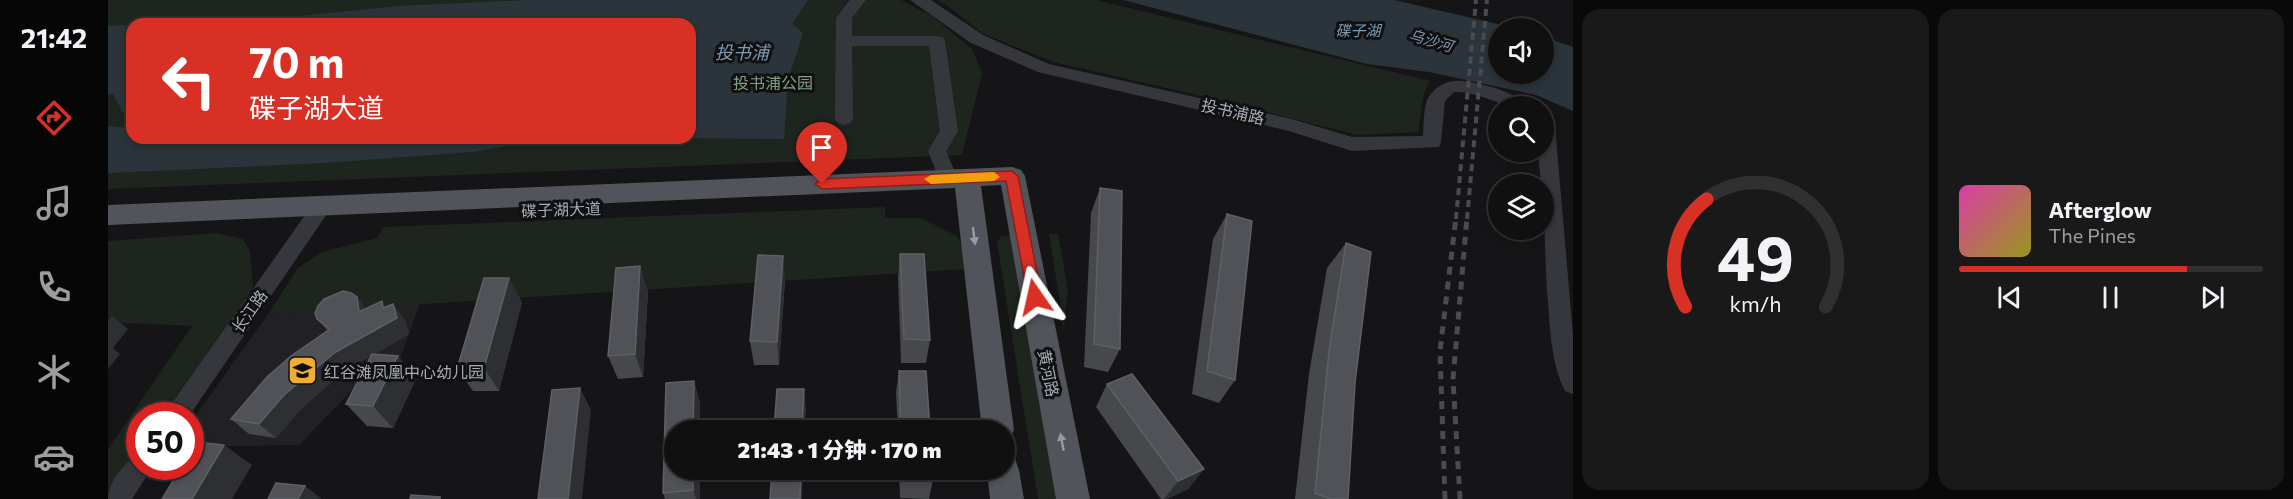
<!DOCTYPE html>
<html lang="zh">
<meta charset="utf-8">
<style>
:root{--surface:#101011;--page:#19191a;--text:#f1f3f6;--muted:#9c9d9f;--line:#303031;--accent:#d93025}
body{margin:0;font-family:Commissioner,"Noto Sans SC",sans-serif;background:var(--page);color:var(--text);height:100vh;display:flex;flex-direction:column;font-size:22px;white-space:nowrap}
*{box-sizing:border-box;margin:0}
p{font-size:20px;color:var(--muted)}
.icon{flex:none;width:33px;height:33px;fill:none;stroke:currentColor;stroke-width:2;stroke-linecap:round;stroke-linejoin:round}
.map{position:relative;flex:1;overflow:hidden}
.drawer{display:flex;flex-direction:column;gap:9px;padding:9px;background:#090909;width:720px}
.drawer>*{flex:none}
.guide{position:absolute;left:18px;top:18px;width:570px;height:126px;border-radius:18px;box-shadow:0 3px 9px #0003,0 0 0 2px var(--line);background:#d93025;color:#fff;overflow:hidden}
.controls{position:absolute;left:1380px;top:18px;display:grid;gap:12px}
.controls a{display:grid;place-items:center;width:66px;height:66px;border-radius:50%;background:var(--surface);box-shadow:0 3px 9px #0003,0 0 0 2px var(--line);font-size:30px}
.speed{position:absolute;left:18px;top:402px;display:flex;gap:12px;font-size:30px;font-weight:700;text-align:center}
.speed>*{display:grid;place-content:center;width:78px;height:78px;border-radius:50%;background:var(--surface);box-shadow:0 3px 9px #0003,0 0 0 2px var(--line);line-height:1}
.speed .limit{border:9px solid #d22;background:#fff;color:#111}
.pin{position:absolute;display:grid;place-items:center;width:51px;height:51px;color:#fff;margin:-62px -26px;border-radius:50% 50% 50% 0;rotate:-45deg;box-shadow:0 0 6px #0007}
.pin .icon{rotate:45deg}
.me{position:absolute;width:66px;margin:-33px;rotate:349deg;stroke-linejoin:round;filter:drop-shadow(0 0 4px #0008)}
.turn{display:flex;align-items:center;gap:21px;height:126px;padding:0 24px;font-size:27px}
.turn .icon{width:78px;height:78px;stroke-width:2.5}
.turn b{display:block;font-size:42px;line-height:51px}
.drawer .tile{flex:1;display:flex;flex-direction:column;justify-content:center;gap:9px;min-width:0;padding:0 21px;border-radius:18px;background:var(--page)}
.drawer .dial{align-items:center;gap:0}
.dial svg{height:156px;overflow:visible;fill:none;stroke:var(--line);stroke-width:7;stroke-linecap:round;text-anchor:middle}
.dial text{fill:var(--text);stroke:none}
.song{display:flex;align-items:center;gap:18px}
.cover{width:72px;height:72px;border-radius:9px;background:linear-gradient(135deg,hsl(320 70% 55%),hsl(60 70% 35%))}
.played{height:6px;border-radius:3px;background:linear-gradient(90deg,var(--accent) 75%,var(--line) 75%)}
.keys{display:flex;justify-content:space-around;direction:ltr}
.drawer .tiles{flex:1;display:grid;gap:9px;grid-template-columns:repeat(2,1fr)}
.trip{position:absolute;left:556px;top:420px;width:351px;height:60px;border-radius:30px;background:var(--surface);box-shadow:0 3px 9px #0003,0 0 0 2px var(--line);font-weight:800;line-height:60px;text-align:center}
main{display:flex;flex:1;min-height:0}
.tab-bar{display:flex;flex-direction:column;width:108px;justify-content:space-around;align-items:center;background:#060607;color:var(--muted)}
.tab-bar .icon{width:42px;height:42px}
.tab-bar .current{color:var(--accent)}
.tab-bar b{font-size:27px;color:var(--text)}
.map>svg:first-child{display:block}
.built{fill:#212124}
.green{fill:#1d251e;fill-rule:evenodd}
.water{fill:#2b343b}
.lines{fill:none;stroke-linecap:round;stroke-linejoin:round}
.minor{fill:#36373c;fill-rule:evenodd}
.major{fill:#52545b;fill-rule:evenodd}
.rail-far1{stroke:#494b51;stroke-width:4;stroke-dasharray:7 5;stroke-linecap:butt}
.rail{stroke:#494b51;stroke-width:5;stroke-dasharray:8 7;stroke-linecap:butt}
.wall{fill:#46484c}
.shaded-wall{fill:#2e2f32}
.building{fill:#515258;stroke:#5e6066;stroke-width:1.5}
.oneway{fill:#969aa5}
.route{fill:#d93025;stroke:#8d1f18;stroke-width:1.5}
.slow{fill:#f59e0b}
.labels{text-anchor:middle;dominant-baseline:central;stroke-width:6;stroke-linejoin:round;paint-order:stroke}
.far-water-label{font-size:15px;font-style:italic;fill:#7e9bb2;stroke:#101012}
.park-label{font-size:16px;fill:#7ea27f;stroke:#101012}
.street-label{font-size:16px;fill:#a7acb7;stroke:#101012}
.poi-label{font-size:16px;fill:#a7acb7;stroke:#101012;text-anchor:start}
.water-label{font-size:18px;font-style:italic;fill:#7e9bb2;stroke:#101012}
</style>
<main>
<nav class="tab-bar">
<b>21:42</b>
<svg class="icon current" aria-label="directions" viewBox="0 0 24 24"><path d="M12 3l9 9-9 9-9-9zM9 14v-3h6M13 9l2 2-2 2"/></svg>
<svg class="icon" aria-label="music" viewBox="0 0 24 24"><path d="M9 18V5l10-2v13"/><circle cx="6" cy="18" r="3"/><circle cx="16" cy="16" r="3"/></svg>
<svg class="icon" aria-label="phone" viewBox="0 0 24 24"><path d="M5 4h4l2 5-3 2q2 4 5 5l2-3 5 2v4C11 20 4 13 5 4z"/></svg>
<svg class="icon" aria-label="climate" viewBox="0 0 24 24"><path d="M12 3v18M4 7l16 10M4 17L20 7"/></svg>
<svg class="icon" aria-label="car" viewBox="0 0 24 24"><path d="M5 17H2v-5l4-1 3-4h7l3 4 3 1v5h-3M9 17h6M6 11h13"/><circle cx="7" cy="17" r="2"/><circle cx="17" cy="17" r="2"/></svg>
</nav>
<div class="map">
<svg width="1465" height="499" viewBox="0 0 1465 499">
<rect width="100%" height="100%" fill="#151517"/>
<path class="built" d="M312,303L291,362L253,381L191,445L83,447V422L160,314Z"/>
<path class="green" d="M0,0H793L824,16L864,49L874,73L854,155L0,189ZM24,24H582V138H24Z
M829,0H988L1322,81L1316,93L1310,132L1249,135L1120,102L945,62L874,33L840,6Z
M777,207V218H813L849,236L856,251L858,269L160,314L190,268L214,252L269,238L275,227Z
M109,233L135,239L142,251L145,288L57,415L32,416L31,452L0,498V449L84,326L0,322V241Z
M941,234H950L960,290L956,329Z
M893,236H907L958,499H930L889,242Z"/>
<path class="water" d="M419,0H700L684,24L695,33L680,80L676,139L542,138H582V24H86L123,23L290,6Z
M1015,0H1286L1407,28H1390V74H1436V37L1465,47V111L1428,95L1321,72L1259,64Z
M24,25V138H123L213,141L228,138H446L365,152L216,163L0,173V126L23,128L5,94H0V26Z"/>
<g class="lines">
<path class="minor" d="M742,0H758L744,18V36H829L835,37L837,41L850,131L838,151L850,179L847,184L840,186L833,184L820,151L832,131L821,46H744L745,119L742,123L736,125L730,123L727,119L728,18Z
M802,0H823L875,35L941,64L1184,119L1244,137L1315,136C1316,124 1315,104 1322,95C1328,87 1336,82 1346,81C1362,79 1410,92 1419,106C1392,109 1373,91 1346,92L1337,101L1333,142L1331,147L1244,151L1181,131L930,72L863,43Z
M1436,119L1445,122L1447,126L1465,335V394L1457,391C1442,361 1442,324 1439,291C1437,256 1436,220 1436,184H1433L1430,152H1436Z
M214,199L221,201L224,206L221,211L81,416H55L207,201Z
M32,454V466H45L24,499H0C0,483 17,460 32,454Z"/>
<path class="major" d="M904,167L913,170L917,176L982,499H948L893,185L873,186L906,430L901,440L897,442V430H874L847,188L0,225V205Z
M897,455L907,459L911,470L916,499H882L879,470H897Z"/>
<path class="rail-far1" d="M1348,219L1368,0
M1359,219L1379,0"/>
<path class="rail" d="M1337,499L1332,351L1348,217
M1352,499L1345,379L1359,217"/>
</g>
<path class="wall" d="M992,188L1012,349L1000,372L976,367L983,213Z
M1119,214L1127,380L1111,403L1084,394L1105,239Z
M1238,243L1247,383L1240,499H1187L1201,374L1219,268Z
M792,254L822,340L818,363H793L790,278Z
M677,280L671,365H646L642,341Z
M540,291L535,377L510,379L500,356Z
M414,302L391,391H365L349,369Z
M278,307L297,320L301,334L266,354L290,356L308,379L285,428L259,426L238,404L264,355L240,368L192,410L168,438L141,434L123,419L220,331L209,319L258,309Z
M791,371L822,430H790L788,393Z
M586,381L592,403V430H567V470H592V499H557L555,493L558,383Z
M999,384L1096,469L1080,489L1059,499H1053L988,407Z
M791,470H824L825,479L821,499L792,498Z"/>
<path class="shaded-wall" d="M675,256L677,280L671,365L669,342Z
M532,266L540,291L535,377L527,354Z
M401,278L414,302L391,391L376,368Z
M249,297L261,313L251,312Z
M274,301L286,317L285,304L297,320L301,334L240,368L192,410L168,438L151,424L176,395L275,308Z
M4,316L20,329L5,348L12,354L0,369V320Z
M290,356L308,379L285,428L265,406Z
M586,381L592,403V430H585Z
M472,388L483,410L474,499H460Z
M696,389L698,411L697,430H694Z
M116,445L144,465L124,499H84Z
M1096,469L1080,489L1059,499H1056L1070,481Z
M585,470H592V499H588L585,490Z
M693,470H695L694,499H692Z
M197,486L214,499H190Z"/>
<path class="building" d="M992,188L1014,191L1012,349L986,344Z
M1119,214L1144,221L1127,380L1099,371Z
M1238,243L1263,252L1247,383L1240,499H1222L1207,493L1221,351Z
M792,254H816L822,340L796,339Z
M650,255L675,256L669,342L642,341Z
M532,266L527,354L500,356L508,268Z
M376,278H401L376,368L349,369Z
M235,291L243,293L249,297L251,312L274,301L275,308L285,304L289,318L226,353L176,395L151,424L123,419L159,377L183,356L222,329L209,319L207,313L210,306L216,299Z
M264,354L290,356L265,406L238,404Z
M791,371H818L822,430H793Z
M1024,374L1096,469L1070,481L999,384Z
M586,381L585,430H567V470H585V490L555,493L558,383Z
M472,388L460,499H430L444,390Z
M669,389H696L694,430H666Z
M89,442L116,445L84,499H54L74,466H82V453Z
M664,470H693L692,499H662Z
M795,470H824L825,479L795,478Z
M168,483L197,486L190,499H160Z
M303,495L332,497V499H302Z"/>
<defs><path id="oneway-solid" d="M-6-.8H1V-3.2L6.5 0L1 3.2V.8H-6Z" transform="scale(1.5)"/></defs>
<g class="oneway">
<use href="#oneway-solid" transform="translate(866 236) rotate(83)"/>
<use href="#oneway-solid" transform="translate(954 442) rotate(-101)"/>
</g>
<path class="route" d="M904,171L910,176L934,297L932,301H922L920,297L898,181L714,189L707,184L714,179Z"/>
<path class="slow" d="M886,172L892,177L886,181L823,184L816,179L823,175Z"/>
<defs>
<symbol id="school-square" viewBox="-11 -11 22 22"><rect x="-9" y="-9" width="18" height="18" rx="4" fill="#f0ad33" stroke="#101012"/><path d="M0-5L7-2L0 1L-7-2ZM-4 1L0 2.5L4 1V4Q0 6-4 4Z" fill="#111"/></symbol>
</defs>
<g fill-rule="evenodd">
<use href="#school-square" x="178" y="354" width="33" height="33"/>
</g>
<g class="labels">
<g class="far-water-label">
<text x="1250" y="30">碟子湖</text>
<text transform="translate(1323 40) rotate(16)">乌沙河</text>
</g>
<g class="park-label">
<text x="665" y="82">投书浦公园</text>
</g>
<g class="street-label">
<text transform="translate(1125 111) rotate(13)">投书浦路</text>
<text transform="translate(453 209) rotate(-2)">碟子湖大道</text>
<text transform="translate(141 311) rotate(-55)">长江路</text>
<text transform="translate(941 373) rotate(79)">黄河路</text>
</g>
<g class="poi-label">
<text x="216" y="371">红谷滩凤凰中心幼儿园</text>
</g>
<g class="water-label">
<text x="634" y="52">投书浦</text>
</g>
</g>
</svg>
<div class="controls">
<a><svg class="icon" aria-label="sound" viewBox="0 0 24 24"><path d="M4 9h4l5-4v14l-5-4H4zM17 9q2 3 0 6"/></svg></a>
<a><svg class="icon" aria-label="search" viewBox="0 0 24 24"><circle cx="10" cy="10" r="6"/><path d="M15 15l6 6"/></svg></a>
<a><svg class="icon" aria-label="layers" viewBox="0 0 24 24"><path d="M12 4l9 5-9 5-9-5zM3 14l9 5 9-5"/></svg></a>
</div>
<div class="speed"><div class="limit">50</div></div>
<div class="pin" style="left:714px;top:184px;background:#d93025"><svg class="icon" aria-label="arrive" viewBox="0 0 24 24"><path d="M6 21V4h12l-3 4 3 4H6"/></svg></div>
<svg class="me" style="left:927px;top:297px" viewBox="-20 -20 40 40"><path d="M0-17L14 15 0 8-14 15z" fill="#d93025" stroke="#fff" stroke-width="4"/></svg>
<div class="trip">21:43 · 1 分钟 · 170 m</div>
<div class="guide">
<div class="turn"><svg class="icon" aria-label="left" viewBox="0 0 24 24"><path d="M17 20v-9H6M10 6l-5 5 5 5"/></svg><div><b>70 m</b>碟子湖大道</div></div>
</div>
</div>
<section class="drawer">
<div class="tiles">
<div class="tile dial"><svg viewBox="0 0 100 80">
<path d="M14 69A42 42 0 1 1 86 69"/>
<path d="M14 69A42 42 0 0 1 25 14" stroke="#d93025"/>
<text x="50" y="56" font-size="32" font-weight="700">49</text>
<text x="50" y="72" font-size="11">km/h</text>
</svg></div>
<div class="tile">
<div class="song"><i class="cover"></i><div><b>Afterglow</b><p>The Pines</p></div></div>
<div class="played"></div>
<div class="keys"><svg class="icon" aria-label="previous" viewBox="0 0 24 24"><path d="M18 5L8 12l10 7zM5 5v14"/></svg><svg class="icon" aria-label="pause" viewBox="0 0 24 24"><path d="M8 5v14M16 5v14"/></svg><svg class="icon" aria-label="next" viewBox="0 0 24 24"><path d="M6 5l10 7-10 7zM19 5v14"/></svg></div>
</div>
</div>
</section>
</main>
